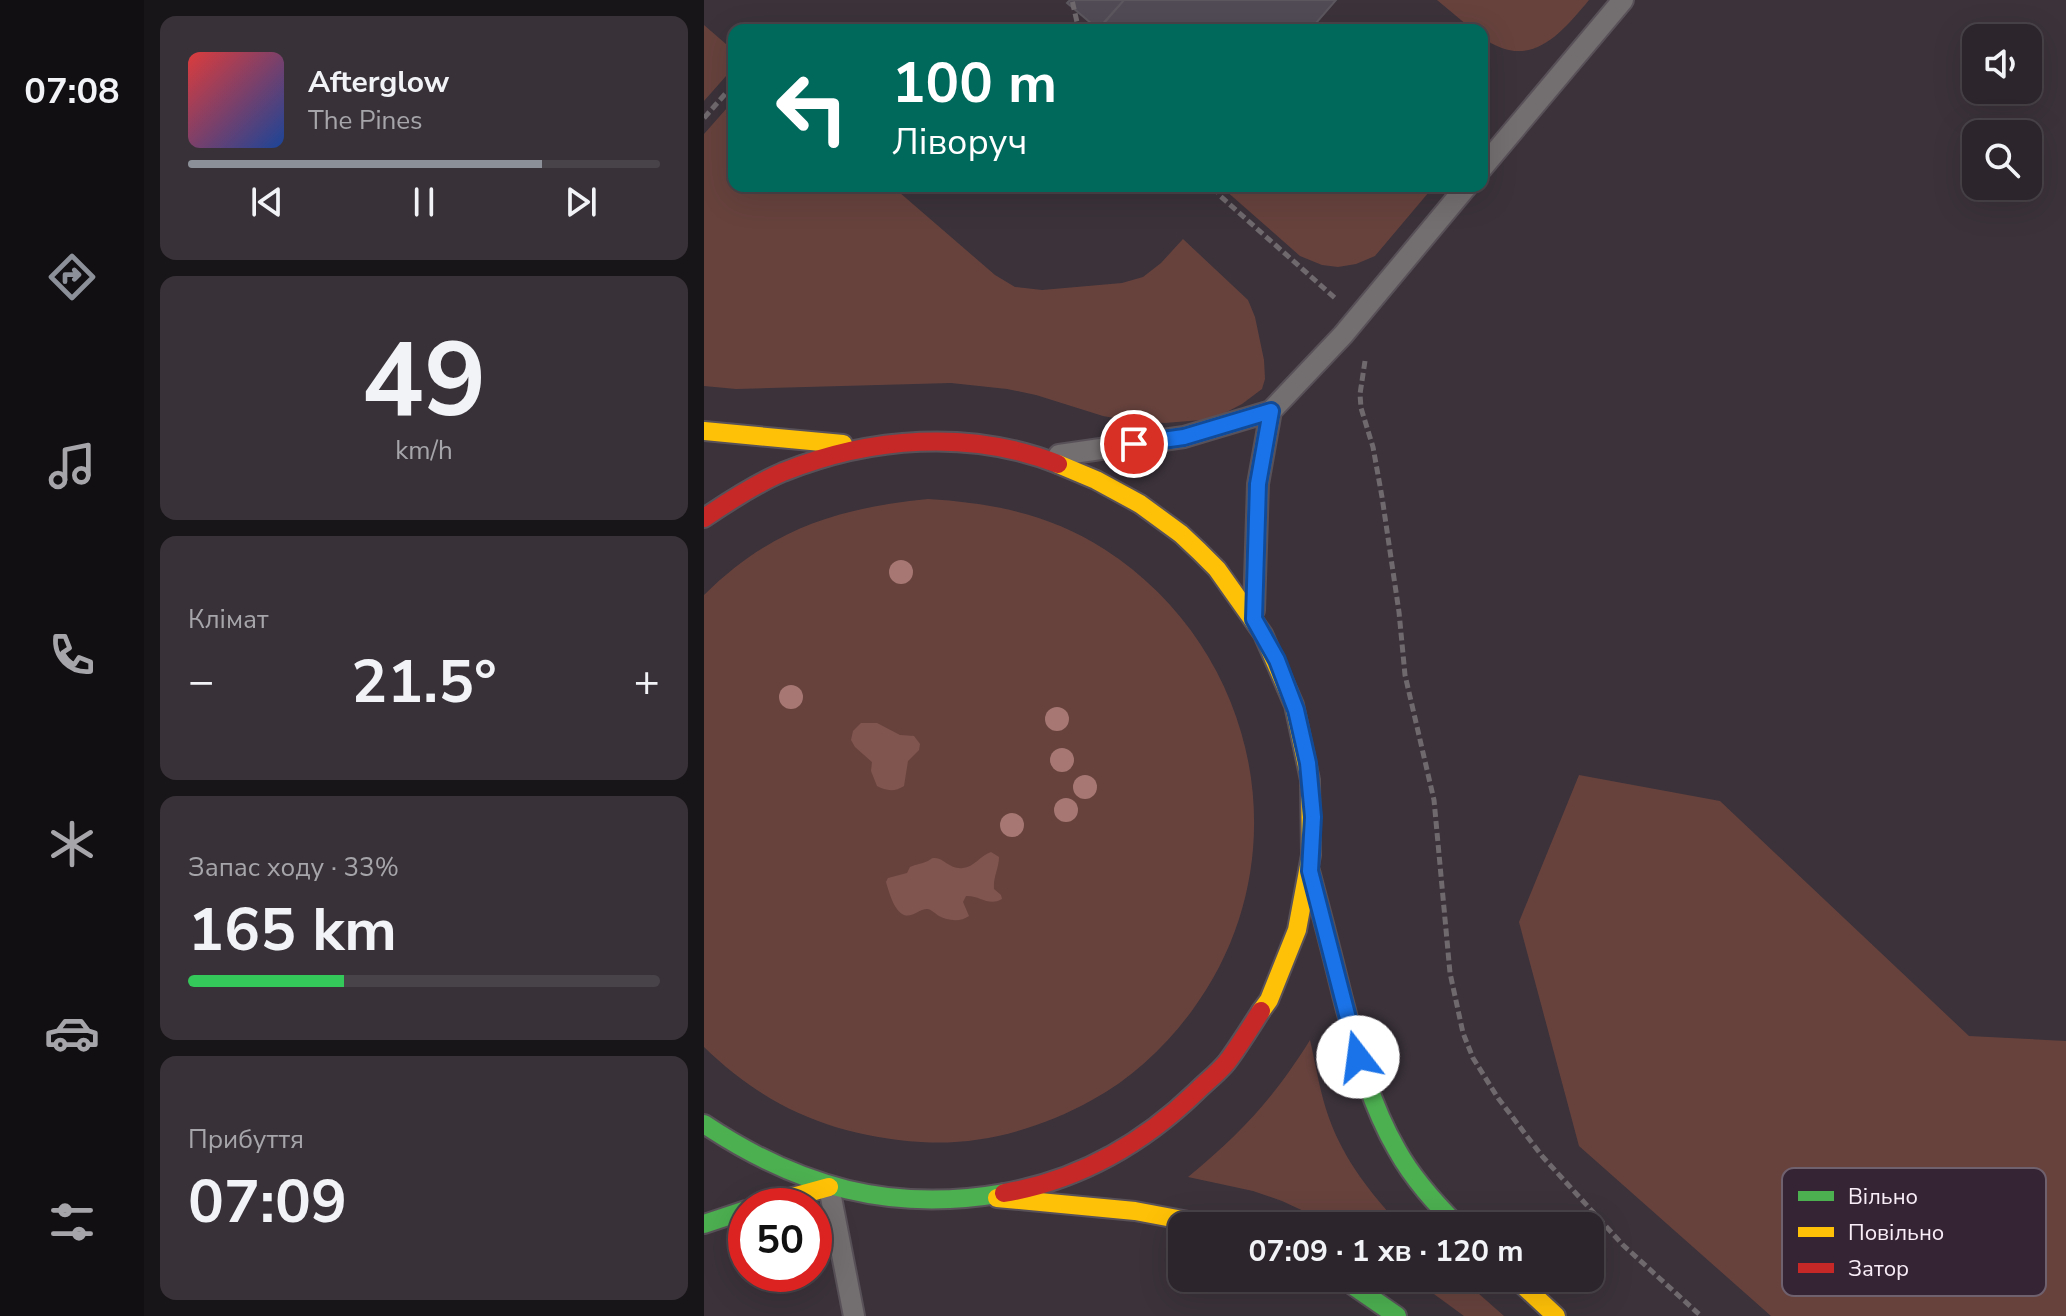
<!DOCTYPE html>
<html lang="uk">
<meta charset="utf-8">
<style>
:root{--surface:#2c262c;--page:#383238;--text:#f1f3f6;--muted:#a6a5a9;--line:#484348;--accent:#8c9099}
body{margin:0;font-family:"Nunito Sans",sans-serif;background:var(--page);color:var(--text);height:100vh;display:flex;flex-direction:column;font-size:30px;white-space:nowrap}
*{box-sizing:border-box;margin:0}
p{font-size:26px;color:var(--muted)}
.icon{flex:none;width:44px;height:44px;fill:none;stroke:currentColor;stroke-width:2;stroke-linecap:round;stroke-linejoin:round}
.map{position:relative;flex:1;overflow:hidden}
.side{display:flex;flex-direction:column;gap:16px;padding:16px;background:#181518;width:560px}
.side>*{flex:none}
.hud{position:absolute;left:24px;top:24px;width:760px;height:168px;border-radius:16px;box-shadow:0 8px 32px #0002,0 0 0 2px var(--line);background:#00695c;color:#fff;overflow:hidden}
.tools{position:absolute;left:1258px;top:24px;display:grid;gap:16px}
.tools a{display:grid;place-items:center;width:80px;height:80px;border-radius:16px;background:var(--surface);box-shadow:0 8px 32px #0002,0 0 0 2px var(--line);font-size:40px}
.speed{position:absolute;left:24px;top:1188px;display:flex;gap:16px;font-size:40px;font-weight:700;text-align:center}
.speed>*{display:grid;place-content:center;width:104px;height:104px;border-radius:50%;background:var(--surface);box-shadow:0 8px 32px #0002,0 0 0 2px var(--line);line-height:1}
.speed .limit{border:12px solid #d22;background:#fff;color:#111}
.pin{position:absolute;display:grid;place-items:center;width:68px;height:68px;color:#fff;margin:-34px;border:4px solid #fff;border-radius:50%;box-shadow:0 2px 8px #0007}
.me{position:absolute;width:88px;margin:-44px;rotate:345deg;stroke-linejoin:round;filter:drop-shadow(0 0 6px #0008)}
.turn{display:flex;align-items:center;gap:28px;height:168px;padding:0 32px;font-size:36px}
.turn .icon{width:104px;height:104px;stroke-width:2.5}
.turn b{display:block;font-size:56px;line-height:68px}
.big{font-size:60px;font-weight:700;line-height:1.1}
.side .tile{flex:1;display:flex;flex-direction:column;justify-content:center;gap:12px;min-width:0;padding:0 28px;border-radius:16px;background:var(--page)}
.side .dial{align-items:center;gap:0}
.dial b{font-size:104px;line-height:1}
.song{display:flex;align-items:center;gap:24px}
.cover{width:96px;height:96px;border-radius:12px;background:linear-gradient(135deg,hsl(0 70% 55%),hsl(220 70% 35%))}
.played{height:8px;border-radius:4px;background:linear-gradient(90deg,var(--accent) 75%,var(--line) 75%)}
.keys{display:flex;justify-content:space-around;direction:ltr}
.heat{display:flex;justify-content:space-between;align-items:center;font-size:44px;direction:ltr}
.charge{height:12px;border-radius:6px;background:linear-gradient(90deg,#34c759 33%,var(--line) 0)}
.trip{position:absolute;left:464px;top:1212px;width:436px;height:80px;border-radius:16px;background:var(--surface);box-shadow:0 8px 32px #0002,0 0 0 2px var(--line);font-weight:700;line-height:80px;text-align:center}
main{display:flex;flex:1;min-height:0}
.tab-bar{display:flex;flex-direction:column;width:144px;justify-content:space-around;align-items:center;background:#120f12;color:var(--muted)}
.tab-bar .icon{width:56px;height:56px}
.tab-bar .active{color:var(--accent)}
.tab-bar b{font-size:36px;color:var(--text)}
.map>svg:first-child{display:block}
.green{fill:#67423d}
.forest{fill:#81554f}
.building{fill:#514b56;stroke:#5c575f;stroke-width:2}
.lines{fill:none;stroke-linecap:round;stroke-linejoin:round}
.lane-casing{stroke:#595158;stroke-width:24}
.fast-casing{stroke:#595158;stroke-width:22}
.slow-casing{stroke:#595158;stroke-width:22}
.jam-casing{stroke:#595158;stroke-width:22}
.path{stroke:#6f696d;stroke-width:5;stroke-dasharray:8 4;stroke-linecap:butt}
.lane{stroke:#736e70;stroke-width:20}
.fast{stroke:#4caf50;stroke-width:18}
.slow{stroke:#ffc107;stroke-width:18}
.jam{stroke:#c62828;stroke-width:18}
.tree{fill:#a67773}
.route-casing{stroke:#114b97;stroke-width:20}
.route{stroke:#1a73e8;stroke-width:14}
.key{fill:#352434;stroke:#70616f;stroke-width:2}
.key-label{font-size:22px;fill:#f9eef8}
</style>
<main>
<nav class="tab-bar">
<b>07:08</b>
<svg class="icon active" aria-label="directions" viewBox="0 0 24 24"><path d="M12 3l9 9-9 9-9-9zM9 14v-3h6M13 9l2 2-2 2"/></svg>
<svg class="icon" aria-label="music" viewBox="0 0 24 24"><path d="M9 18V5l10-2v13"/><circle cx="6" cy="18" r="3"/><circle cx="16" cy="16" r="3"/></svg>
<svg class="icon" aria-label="phone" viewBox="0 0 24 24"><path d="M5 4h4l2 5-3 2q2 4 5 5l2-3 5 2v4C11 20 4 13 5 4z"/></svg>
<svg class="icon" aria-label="climate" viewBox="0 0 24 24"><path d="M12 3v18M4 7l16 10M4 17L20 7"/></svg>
<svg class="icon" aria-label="car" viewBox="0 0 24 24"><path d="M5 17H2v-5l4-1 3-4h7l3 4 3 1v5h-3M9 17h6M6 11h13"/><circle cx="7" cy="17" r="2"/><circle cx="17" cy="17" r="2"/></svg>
<svg class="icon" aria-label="filters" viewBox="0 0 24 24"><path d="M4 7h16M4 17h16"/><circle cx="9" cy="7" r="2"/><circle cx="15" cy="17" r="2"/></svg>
</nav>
<section class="side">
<div class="tile">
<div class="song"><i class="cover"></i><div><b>Afterglow</b><p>The Pines</p></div></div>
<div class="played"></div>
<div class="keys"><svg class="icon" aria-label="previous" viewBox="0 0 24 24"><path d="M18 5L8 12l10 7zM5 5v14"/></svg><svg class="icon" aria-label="pause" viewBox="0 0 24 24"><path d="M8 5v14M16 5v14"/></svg><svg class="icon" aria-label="next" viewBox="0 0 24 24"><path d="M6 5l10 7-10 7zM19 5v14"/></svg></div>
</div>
<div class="tile dial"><b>49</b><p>km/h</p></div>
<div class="tile"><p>Клімат</p>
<div class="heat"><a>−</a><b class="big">21.5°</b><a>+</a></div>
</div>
<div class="tile"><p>Запас ходу · 33%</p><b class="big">165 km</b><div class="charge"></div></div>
<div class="tile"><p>Прибуття</p><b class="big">07:09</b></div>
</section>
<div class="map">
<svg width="1362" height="1316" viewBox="0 0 1362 1316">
<rect width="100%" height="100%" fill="#3b323a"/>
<path class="green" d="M733,0H885C856,35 825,72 778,37V30H769Z
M0,25L30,51V67L0,101Z
M30,100V186H188L291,275L311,287L338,290L418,283L439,277L457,263L479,239L544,300L551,317L560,360L561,379L558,389L538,404L509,419L461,423L421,420L399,416L332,395L303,389L247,383L66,388L32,389L0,386V134Z
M524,186H730L671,256L652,264L634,267L618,265L596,256L521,190Z
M224,499C288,503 346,514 400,549C557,650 599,862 487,1012C460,1048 427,1079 388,1100C336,1129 276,1146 217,1142C130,1136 63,1108 0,1047V595C66,529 134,508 224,499Z
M875,775L1016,801L1265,1036L1362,1041V1316H1067L875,1146L815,922Z
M606,1040C612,1066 616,1093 625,1118C640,1160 667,1194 697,1226H632L578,1201L549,1191L484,1177C536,1134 570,1098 606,1040Z
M708,1278H757L800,1316H760Z"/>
<path class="forest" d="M157,723H173L196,735L210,736L216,744L215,750L204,761L200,786C191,792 182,791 173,786L167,771L168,762L151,747L147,740L149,731Z
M287,852L295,857C295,868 289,877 290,889L297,895L298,899C284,907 276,895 262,896L259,902L265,916C257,922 244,921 235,916C232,914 228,910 224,909C216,908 209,918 200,915C190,911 185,892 182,882L184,878L203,873L206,867C212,864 218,864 224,861C226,860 227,858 230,858C239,857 246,870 259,868C270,867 276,856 287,852Z"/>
<path class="building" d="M366,0H420L394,29L363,3Z
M420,0H632L606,30H394Z"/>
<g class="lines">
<defs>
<path id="lane" d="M778,168L919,0
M355,455L480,437L567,411L639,335L763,186
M550,610L554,484L567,411
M125,1187L150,1316"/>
<path id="fast" d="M606,871C617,912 628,954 638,995C652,1048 665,1102 693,1150C709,1179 731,1203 754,1226
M0,1124C94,1187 188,1213 300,1193
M0,1224L42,1210
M638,1278L693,1316"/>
<path id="slow" d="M0,431L139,444
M354,464L392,480L436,504L477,534L495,551L513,569L559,634L590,705L606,780L607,855L593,930L565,1000L557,1011
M293,1198L431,1211L511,1226
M56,1206L125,1187
M811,1278L852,1316"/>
<path id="jam" d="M0,518C25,501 51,484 79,472C166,437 266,429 354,464
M300,1193C376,1180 438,1144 492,1092C502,1082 514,1073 523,1062C535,1046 546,1028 557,1011"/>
</defs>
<use href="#lane" class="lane-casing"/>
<use href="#fast" class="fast-casing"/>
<use href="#slow" class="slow-casing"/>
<use href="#jam" class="jam-casing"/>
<path class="path" d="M78,30L84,23
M365,30L373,22L368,0
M0,118L30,84
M512,186L515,195L631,298
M661,361L656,394L657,408L669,447L678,497L695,612L701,675L730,800L746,973L759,1033L769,1058L794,1098L838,1156L919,1245L997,1316"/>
<use href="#lane" class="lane"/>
<use href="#fast" class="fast"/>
<use href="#slow" class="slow"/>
<use href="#jam" class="jam"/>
</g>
<g class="tree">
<circle cx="197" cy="572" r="12"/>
<circle cx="87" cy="697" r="12"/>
<circle cx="353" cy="719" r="12"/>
<circle cx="358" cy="760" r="12"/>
<circle cx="381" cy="787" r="12"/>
<circle cx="362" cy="810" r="12"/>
<circle cx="308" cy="825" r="12"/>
</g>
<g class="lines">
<defs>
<path id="route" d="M430,444L480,437L567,411L554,484L550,619L573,660L592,710L604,763L609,817L606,871L654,1057"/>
</defs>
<use href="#route" class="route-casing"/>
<use href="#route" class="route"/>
</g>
<rect x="1078" y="1168" width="264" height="128" rx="12" class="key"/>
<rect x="1094" y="1191" width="36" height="10" fill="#4caf50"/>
<rect x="1094" y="1227" width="36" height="10" fill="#ffc107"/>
<rect x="1094" y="1263" width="36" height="10" fill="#c62828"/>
<g class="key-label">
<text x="1144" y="1204">Вільно</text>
<text x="1144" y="1240">Повільно</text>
<text x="1144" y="1276">Затор</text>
</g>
</svg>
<div class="tools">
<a><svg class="icon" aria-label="sound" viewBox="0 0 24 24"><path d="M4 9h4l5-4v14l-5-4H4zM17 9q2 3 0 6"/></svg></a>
<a><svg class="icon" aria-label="search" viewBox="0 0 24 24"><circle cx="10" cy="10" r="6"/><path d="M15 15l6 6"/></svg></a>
</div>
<div class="speed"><div class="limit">50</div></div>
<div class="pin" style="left:430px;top:444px;background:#d93025"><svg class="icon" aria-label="arrive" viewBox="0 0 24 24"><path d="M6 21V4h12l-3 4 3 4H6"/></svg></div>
<svg class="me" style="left:654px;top:1057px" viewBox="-20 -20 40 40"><circle r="19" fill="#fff"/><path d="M0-13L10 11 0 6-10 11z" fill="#1a73e8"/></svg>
<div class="trip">07:09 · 1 хв · 120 m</div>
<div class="hud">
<div class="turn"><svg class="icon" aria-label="left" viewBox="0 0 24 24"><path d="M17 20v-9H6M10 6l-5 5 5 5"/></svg><div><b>100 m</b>Ліворуч</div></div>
</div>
</div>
</main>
